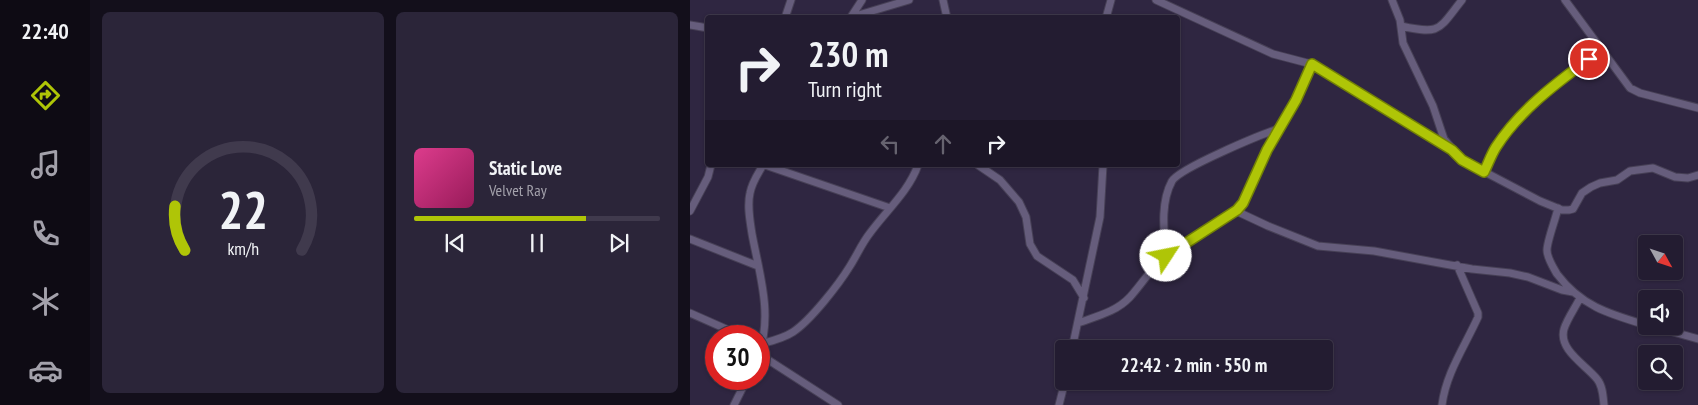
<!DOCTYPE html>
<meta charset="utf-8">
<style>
:root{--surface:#231c31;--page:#2b2539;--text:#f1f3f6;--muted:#a3a1ab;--line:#403a4d;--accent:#afc507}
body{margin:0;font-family:"PT Sans Narrow",sans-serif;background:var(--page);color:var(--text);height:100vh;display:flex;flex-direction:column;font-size:19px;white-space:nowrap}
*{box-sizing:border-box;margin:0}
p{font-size:16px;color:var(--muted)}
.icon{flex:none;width:28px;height:28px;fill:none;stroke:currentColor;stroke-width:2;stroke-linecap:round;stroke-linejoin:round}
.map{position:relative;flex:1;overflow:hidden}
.panel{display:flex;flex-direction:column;gap:12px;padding:12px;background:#130f1b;width:600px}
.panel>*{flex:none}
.hud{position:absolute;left:15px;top:15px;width:475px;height:152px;border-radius:5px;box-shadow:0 1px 4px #0004,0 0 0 1px var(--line);background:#231c31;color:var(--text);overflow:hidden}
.needle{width:32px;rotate:130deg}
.controls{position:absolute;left:948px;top:235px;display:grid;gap:10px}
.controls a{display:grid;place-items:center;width:45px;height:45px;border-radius:5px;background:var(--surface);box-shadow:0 1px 4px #0004,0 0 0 1px var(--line);font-size:25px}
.speed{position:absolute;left:15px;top:325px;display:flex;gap:10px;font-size:25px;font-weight:700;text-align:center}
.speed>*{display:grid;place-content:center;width:65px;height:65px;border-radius:50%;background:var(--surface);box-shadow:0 1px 4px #0004,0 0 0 1px var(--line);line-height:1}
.speed .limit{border:8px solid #d22;background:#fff;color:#111}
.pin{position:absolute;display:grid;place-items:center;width:42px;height:42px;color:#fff;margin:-21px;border:2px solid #fff;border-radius:50%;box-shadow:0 1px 5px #0007}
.me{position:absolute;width:55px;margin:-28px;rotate:56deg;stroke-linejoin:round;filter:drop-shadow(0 0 4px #0008)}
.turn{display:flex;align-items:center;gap:18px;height:105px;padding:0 20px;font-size:22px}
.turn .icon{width:65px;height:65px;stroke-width:2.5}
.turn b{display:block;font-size:35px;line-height:42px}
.lanes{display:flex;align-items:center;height:48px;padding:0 20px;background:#0003;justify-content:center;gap:25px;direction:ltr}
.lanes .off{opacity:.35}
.panel .card{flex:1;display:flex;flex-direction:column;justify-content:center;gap:8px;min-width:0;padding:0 18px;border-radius:8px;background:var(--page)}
.panel .dial{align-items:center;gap:0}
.dial svg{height:130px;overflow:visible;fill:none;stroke:var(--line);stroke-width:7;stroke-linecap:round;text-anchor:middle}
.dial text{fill:var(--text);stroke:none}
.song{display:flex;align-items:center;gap:15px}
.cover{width:60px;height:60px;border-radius:8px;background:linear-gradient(135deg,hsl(330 70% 55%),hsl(330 70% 35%))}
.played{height:5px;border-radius:2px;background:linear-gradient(90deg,var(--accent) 70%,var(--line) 70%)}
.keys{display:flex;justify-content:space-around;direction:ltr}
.panel .tiles{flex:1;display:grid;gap:12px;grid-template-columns:repeat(2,1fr)}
.trip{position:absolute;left:365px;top:340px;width:278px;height:50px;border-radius:5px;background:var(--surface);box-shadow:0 1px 4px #0004,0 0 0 1px var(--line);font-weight:700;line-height:50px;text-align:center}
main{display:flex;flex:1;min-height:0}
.menu{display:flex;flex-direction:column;width:90px;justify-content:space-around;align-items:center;background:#0e0b14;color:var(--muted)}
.menu .icon{width:35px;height:35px}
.menu .selected{color:var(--accent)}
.menu b{font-size:22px;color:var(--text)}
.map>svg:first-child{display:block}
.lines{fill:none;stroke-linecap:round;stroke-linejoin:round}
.street-casing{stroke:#474056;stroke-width:9}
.street{stroke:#665d7c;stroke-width:7}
.route-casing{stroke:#728005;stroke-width:12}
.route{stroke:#afc507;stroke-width:9}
</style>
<main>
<nav class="menu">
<b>22:40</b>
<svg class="icon selected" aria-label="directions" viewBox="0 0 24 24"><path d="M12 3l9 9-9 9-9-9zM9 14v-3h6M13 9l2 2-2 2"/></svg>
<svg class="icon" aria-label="music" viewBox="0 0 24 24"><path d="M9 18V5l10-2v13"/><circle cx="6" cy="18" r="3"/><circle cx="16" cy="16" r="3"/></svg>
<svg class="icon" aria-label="phone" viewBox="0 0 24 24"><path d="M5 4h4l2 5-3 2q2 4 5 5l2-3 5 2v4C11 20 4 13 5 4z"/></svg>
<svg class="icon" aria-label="climate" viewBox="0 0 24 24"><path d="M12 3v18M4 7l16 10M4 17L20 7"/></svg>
<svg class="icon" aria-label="car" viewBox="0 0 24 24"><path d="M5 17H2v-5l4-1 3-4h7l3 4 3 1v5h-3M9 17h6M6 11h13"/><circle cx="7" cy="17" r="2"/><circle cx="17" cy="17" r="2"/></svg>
</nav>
<section class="panel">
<div class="tiles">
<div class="card dial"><svg viewBox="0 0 100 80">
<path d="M14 69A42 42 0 1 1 86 69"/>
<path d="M14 69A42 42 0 0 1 8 42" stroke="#afc507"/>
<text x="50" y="56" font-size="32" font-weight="700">22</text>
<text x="50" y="72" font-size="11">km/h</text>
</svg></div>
<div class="card">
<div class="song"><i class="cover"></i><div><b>Static Love</b><p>Velvet Ray</p></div></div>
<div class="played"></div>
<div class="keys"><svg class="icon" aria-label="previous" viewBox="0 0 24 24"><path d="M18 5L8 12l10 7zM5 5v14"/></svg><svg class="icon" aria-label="pause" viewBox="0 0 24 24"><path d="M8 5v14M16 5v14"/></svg><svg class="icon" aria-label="next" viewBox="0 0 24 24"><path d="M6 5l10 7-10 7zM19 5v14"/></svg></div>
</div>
</div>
</section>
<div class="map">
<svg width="1008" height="405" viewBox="0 0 1008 405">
<rect width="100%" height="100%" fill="#2f2641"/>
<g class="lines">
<defs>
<path id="street" d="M253,0L257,18
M466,0L583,54L625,65L758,147
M702,0L710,20L713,43L743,106L754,139L772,160L850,201L872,210H879L883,209L892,193L901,187L910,183L927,180L940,171L963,168L985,177L998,178L1008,175
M875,0L940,88L950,93L1008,108
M161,17L172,0
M162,17L219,0
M95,18L101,0
M416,18L421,0
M0,25L18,28
M711,26C751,35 748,30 772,0
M75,165L200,208
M288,165L310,180L329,202L336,217L340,244L347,256L383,280L394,298
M794,172C798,164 801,155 806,147C832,106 873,78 911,51
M868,208C866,218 857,241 857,250C857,258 863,267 867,274C891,306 919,314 956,325
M0,211L18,177L21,165
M546,211L578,226L628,246L684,251L782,269L820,273L838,277L872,290L883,292
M0,239L68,266
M476,256C474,232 470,203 482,181C490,168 570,135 588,129
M890,298C885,308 877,319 874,329C868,350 896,365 907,379C913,386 913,397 914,405
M0,313L52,336
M388,323C407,316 426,312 440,297C452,284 461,268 476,256C498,239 524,225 547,210L553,203L577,149L606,100L622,64
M962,326L1008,339
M69,343L71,344C82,341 94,338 103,332C121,320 149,284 160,266C167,255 172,243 180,233C196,211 219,191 228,165
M382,349L410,217L413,165
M69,352C83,315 69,272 62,234C60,221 57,206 60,193C62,182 68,174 73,165
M69,354L148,405
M44,405L57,379
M369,405L375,381
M752,405C756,373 775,346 788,317V313L767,265"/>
</defs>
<use href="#street" class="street-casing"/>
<use href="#street" class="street"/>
</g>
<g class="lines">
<defs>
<path id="route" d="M476,256L547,210L553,203L577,150L606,100L622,64L762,150L772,160L794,172C798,164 801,155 806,147C829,111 865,84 899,59"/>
</defs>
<use href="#route" class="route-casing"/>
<use href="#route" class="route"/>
</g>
</svg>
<div class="controls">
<a><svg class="needle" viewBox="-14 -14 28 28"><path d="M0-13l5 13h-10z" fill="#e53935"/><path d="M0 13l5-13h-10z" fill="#a3a1ab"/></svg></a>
<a><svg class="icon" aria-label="sound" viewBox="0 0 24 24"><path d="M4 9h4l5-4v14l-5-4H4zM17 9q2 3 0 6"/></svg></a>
<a><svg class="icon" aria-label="search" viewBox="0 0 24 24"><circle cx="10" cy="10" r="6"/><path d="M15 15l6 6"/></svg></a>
</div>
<div class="speed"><div class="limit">30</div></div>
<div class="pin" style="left:899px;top:59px;background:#d93025"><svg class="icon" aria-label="arrive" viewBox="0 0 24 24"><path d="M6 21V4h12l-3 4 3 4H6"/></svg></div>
<svg class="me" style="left:476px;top:256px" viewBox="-20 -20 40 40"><circle r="19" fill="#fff"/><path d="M0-13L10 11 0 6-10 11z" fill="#afc507"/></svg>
<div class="trip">22:42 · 2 min · 550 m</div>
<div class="hud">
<div class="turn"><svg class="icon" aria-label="right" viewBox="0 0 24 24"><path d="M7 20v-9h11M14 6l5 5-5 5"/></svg><div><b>230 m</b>Turn right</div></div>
<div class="lanes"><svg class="icon off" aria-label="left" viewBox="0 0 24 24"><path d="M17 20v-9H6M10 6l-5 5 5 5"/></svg><svg class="icon off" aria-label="ahead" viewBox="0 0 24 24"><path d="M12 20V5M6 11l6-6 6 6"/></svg><svg class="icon" aria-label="right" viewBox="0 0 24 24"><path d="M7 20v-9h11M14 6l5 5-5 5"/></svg></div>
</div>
</div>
</main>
